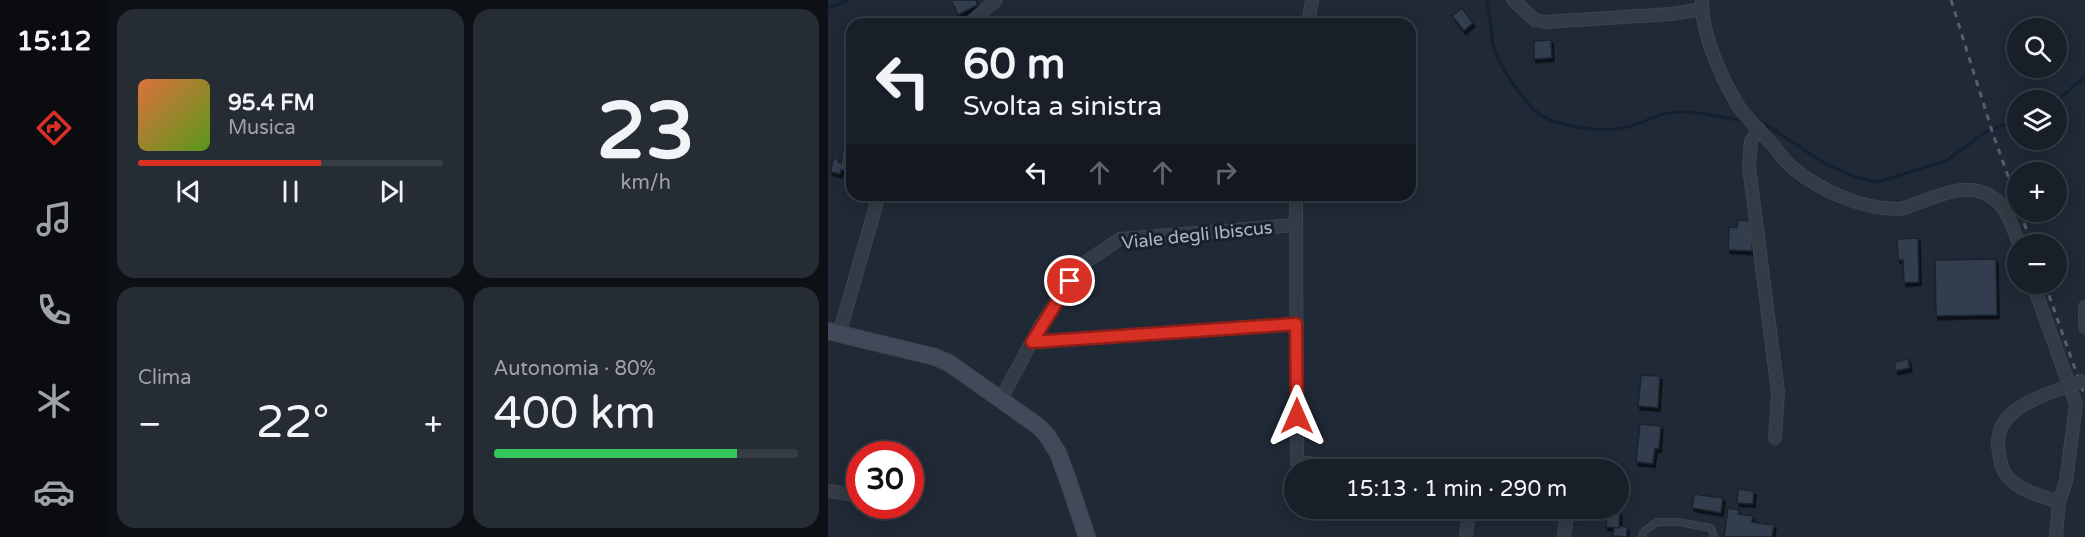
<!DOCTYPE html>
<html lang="it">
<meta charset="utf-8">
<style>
:root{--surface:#181f28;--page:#252c34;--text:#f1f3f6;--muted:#9fa2a8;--line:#363d45;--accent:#d93025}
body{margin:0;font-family:"Varela Round",sans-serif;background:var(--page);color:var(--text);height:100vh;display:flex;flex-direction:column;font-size:22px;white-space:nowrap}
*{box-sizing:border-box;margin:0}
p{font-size:20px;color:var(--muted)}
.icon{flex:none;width:33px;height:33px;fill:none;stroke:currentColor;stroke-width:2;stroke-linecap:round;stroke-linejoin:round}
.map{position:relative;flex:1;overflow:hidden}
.sheet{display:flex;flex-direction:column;gap:9px;padding:9px;background:#0d1116;width:720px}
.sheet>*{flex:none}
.guide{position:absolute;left:18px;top:18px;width:570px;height:183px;border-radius:18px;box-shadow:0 3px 15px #0003,0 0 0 2px var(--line);background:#181f28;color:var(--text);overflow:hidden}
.controls{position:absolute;left:1179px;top:18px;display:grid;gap:12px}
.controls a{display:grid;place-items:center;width:60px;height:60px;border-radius:50%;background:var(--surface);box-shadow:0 3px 15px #0003,0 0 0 2px var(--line);font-size:30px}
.speed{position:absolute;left:18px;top:441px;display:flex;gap:12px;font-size:30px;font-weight:700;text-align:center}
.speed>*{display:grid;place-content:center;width:78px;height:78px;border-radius:50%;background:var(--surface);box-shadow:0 3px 15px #0003,0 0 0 2px var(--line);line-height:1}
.speed .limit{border:9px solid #d22;background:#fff;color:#111}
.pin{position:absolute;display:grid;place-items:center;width:51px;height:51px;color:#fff;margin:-26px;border:3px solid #fff;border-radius:50%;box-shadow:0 2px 6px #0007}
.me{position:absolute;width:66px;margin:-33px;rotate:0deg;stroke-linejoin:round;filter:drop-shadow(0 0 4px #0008)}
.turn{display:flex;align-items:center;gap:21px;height:126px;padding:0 18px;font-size:27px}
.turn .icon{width:78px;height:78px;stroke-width:2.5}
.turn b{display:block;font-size:42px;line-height:51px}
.lanes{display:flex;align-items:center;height:57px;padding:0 18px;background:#0003;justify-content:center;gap:30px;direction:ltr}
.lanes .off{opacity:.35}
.big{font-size:45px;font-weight:600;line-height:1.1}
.sheet .card{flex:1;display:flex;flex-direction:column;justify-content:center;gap:9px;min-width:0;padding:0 21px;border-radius:18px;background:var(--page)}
.sheet .dial{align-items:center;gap:0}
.dial b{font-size:78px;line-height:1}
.song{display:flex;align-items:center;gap:18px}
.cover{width:72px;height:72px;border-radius:9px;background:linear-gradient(135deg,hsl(20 70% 55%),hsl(90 70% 35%))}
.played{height:6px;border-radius:3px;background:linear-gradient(90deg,var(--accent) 60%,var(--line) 60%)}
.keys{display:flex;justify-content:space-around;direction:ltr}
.heat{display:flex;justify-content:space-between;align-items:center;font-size:33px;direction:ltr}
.charge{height:9px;border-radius:4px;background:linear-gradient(90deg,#34c759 80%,var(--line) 0)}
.sheet .tiles{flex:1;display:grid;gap:9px;grid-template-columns:repeat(2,1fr)}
.trip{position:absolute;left:456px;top:459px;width:345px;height:60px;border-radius:30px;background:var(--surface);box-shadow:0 3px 15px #0003,0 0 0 2px var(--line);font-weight:600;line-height:60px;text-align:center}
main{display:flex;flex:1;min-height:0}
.dock{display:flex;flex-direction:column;width:108px;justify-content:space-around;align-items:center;background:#0a0c10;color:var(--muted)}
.dock .icon{width:42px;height:42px}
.dock .current{color:var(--accent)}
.dock b{font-size:27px;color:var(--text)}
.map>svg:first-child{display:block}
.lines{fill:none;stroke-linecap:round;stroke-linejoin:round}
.stream{stroke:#142032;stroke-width:3}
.building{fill:#323c4d;stroke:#1a222d;stroke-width:1.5;filter:url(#shadow)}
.lane-casing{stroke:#3c4450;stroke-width:8}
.street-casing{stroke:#3c4450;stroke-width:14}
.secondary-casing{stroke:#3c4450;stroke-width:18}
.lane{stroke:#333b46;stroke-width:6}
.street{stroke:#333b46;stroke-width:12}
.secondary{stroke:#414a59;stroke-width:16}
.rail{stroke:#555e6e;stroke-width:3;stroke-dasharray:6 6;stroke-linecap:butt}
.street-bridge-casing{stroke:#3c4450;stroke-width:14;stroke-linecap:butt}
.street-bridge{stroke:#333b46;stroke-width:12}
.route-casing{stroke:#8d1f18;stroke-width:15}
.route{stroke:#d93025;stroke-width:10}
.labels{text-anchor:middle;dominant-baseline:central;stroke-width:6;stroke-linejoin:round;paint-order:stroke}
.street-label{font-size:18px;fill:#adb5c3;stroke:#19202b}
</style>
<main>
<nav class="dock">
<b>15:12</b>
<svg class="icon current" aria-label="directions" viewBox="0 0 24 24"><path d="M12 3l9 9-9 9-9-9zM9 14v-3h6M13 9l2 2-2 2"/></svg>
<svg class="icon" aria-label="music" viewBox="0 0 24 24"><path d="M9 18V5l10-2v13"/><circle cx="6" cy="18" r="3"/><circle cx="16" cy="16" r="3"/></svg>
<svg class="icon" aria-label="phone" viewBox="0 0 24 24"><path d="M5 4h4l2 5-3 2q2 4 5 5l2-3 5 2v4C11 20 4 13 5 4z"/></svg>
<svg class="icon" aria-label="climate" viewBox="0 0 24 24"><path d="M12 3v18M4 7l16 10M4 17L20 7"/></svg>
<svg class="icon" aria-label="car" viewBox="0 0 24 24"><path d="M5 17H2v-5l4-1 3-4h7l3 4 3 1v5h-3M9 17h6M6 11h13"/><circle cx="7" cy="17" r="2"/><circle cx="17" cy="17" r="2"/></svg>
</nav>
<section class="sheet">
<div class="tiles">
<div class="card">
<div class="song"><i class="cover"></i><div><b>95.4 FM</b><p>Musica</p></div></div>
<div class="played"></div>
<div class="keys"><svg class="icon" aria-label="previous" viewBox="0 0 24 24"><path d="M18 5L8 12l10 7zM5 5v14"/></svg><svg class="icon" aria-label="pause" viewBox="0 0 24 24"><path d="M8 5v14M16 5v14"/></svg><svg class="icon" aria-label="next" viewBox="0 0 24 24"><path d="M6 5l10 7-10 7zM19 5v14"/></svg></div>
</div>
<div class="card dial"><b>23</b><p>km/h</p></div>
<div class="card"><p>Clima</p>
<div class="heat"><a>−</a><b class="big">22°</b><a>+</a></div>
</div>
<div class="card"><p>Autonomia · 80%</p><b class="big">400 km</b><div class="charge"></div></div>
</div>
</section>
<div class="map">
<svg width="1257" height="537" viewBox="0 0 1257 537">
<defs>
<filter id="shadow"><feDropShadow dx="2" dy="3.5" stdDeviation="0" flood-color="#0009"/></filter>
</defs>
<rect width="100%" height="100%" fill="#202936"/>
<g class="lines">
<path class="stream" d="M658,0C664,17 661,37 668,54C676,72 695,101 710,113C728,127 774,132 795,128C815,124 830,112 852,112C872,111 895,118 916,121
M0,8L20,0
M1228,101L1257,77
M931,124H937L996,163L1024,176L1049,182L1118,161L1156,133L1190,119"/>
</g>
<path class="building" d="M123,0H148L150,5L130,15Z
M634,8L645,23L636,31L624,16Z
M723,40L724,58L706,59V41Z
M15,149L24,151V173L13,170L12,174L2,172L6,158L11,159L10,162L13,163Z
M910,220L925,221L924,251L900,250L901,227L909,228Z
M1090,238L1091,282L1076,283L1075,260H1070L1069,239Z
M1168,259L1169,315L1108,316L1107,260Z
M1080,359L1082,368L1068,371L1066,362Z
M813,375L832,376L830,408L810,406Z
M812,424L833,426L831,449H827L825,464L808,462Z
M910,489L926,491L925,504L909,503Z
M866,494L895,498L893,513L864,508Z
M900,508L911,510L910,514L925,516L924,522L946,525L944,537H896Z
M779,512L792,513L791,528L778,527Z
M791,526L799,527V537L785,536L786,528H791Z"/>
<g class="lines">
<defs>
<path id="lane" d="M814,537L815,532L829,522H850L883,528L886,537"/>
<path id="street" d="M685,0L707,20L717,22L843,14L874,9
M874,0C873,33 893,78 911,107C920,120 933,132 944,144C951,152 957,162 965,168C993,191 1034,209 1070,209C1076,209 1082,206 1087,204C1106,198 1128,186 1149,191C1176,196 1183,222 1191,244
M141,24L168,0
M480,24L484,0
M931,129L923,141L921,167L950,392L947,438
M468,195L469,462L555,470
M1205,284L1248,404L1238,481L1231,502L1228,537
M1257,307V327
M11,334L51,195
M204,342L469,324
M1224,392C1196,402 1164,418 1171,452C1172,461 1174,472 1181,478C1193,492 1215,496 1231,502
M173,399L211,328L253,265L292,239L468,225
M0,491L32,496
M638,537L641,508
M736,537L740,508"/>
<path id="secondary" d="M0,331L107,357L121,363L210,426L218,434L230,453L240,480L259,537"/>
</defs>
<use href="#lane" class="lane-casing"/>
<use href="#street" class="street-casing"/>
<use href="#secondary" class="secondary-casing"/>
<use href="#lane" class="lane"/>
<use href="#street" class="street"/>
<use href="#secondary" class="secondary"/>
<path class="rail" d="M1123,0L1165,134L1190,204
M1192,212L1204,244
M1217,284L1257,397"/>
<defs>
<path id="street-bridge" d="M1224,392L1257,380"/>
</defs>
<use href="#street-bridge" class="street-bridge-casing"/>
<use href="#street-bridge" class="street-bridge"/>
</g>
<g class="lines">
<defs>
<path id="route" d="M242,281L204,342L468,324L469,416"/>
</defs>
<use href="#route" class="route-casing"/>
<use href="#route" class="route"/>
</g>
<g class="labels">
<g class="street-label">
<text transform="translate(369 235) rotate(-6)">Viale degli Ibiscus</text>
</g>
</g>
</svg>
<div class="controls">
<a><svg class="icon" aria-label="search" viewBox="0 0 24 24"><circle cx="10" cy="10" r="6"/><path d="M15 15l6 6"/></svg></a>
<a><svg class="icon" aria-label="layers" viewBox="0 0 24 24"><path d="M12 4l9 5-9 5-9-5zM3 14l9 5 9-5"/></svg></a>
<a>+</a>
<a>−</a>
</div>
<div class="speed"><div class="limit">30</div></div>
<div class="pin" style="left:242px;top:281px;background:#d93025"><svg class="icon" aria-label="arrive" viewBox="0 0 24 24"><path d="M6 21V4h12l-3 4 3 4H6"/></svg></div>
<svg class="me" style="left:469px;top:416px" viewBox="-20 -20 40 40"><path d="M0-17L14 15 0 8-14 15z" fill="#d93025" stroke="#fff" stroke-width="4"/></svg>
<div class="trip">15:13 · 1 min · 290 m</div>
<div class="guide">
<div class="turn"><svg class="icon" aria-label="left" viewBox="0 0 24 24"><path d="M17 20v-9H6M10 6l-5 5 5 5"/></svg><div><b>60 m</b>Svolta a sinistra</div></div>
<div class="lanes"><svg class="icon" aria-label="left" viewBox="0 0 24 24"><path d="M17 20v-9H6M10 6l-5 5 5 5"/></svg><svg class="icon off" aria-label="ahead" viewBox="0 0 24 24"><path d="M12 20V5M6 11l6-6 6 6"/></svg><svg class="icon off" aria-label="ahead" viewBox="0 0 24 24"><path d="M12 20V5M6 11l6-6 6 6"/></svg><svg class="icon off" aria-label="right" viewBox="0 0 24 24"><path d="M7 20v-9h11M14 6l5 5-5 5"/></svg></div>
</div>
</div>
</main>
